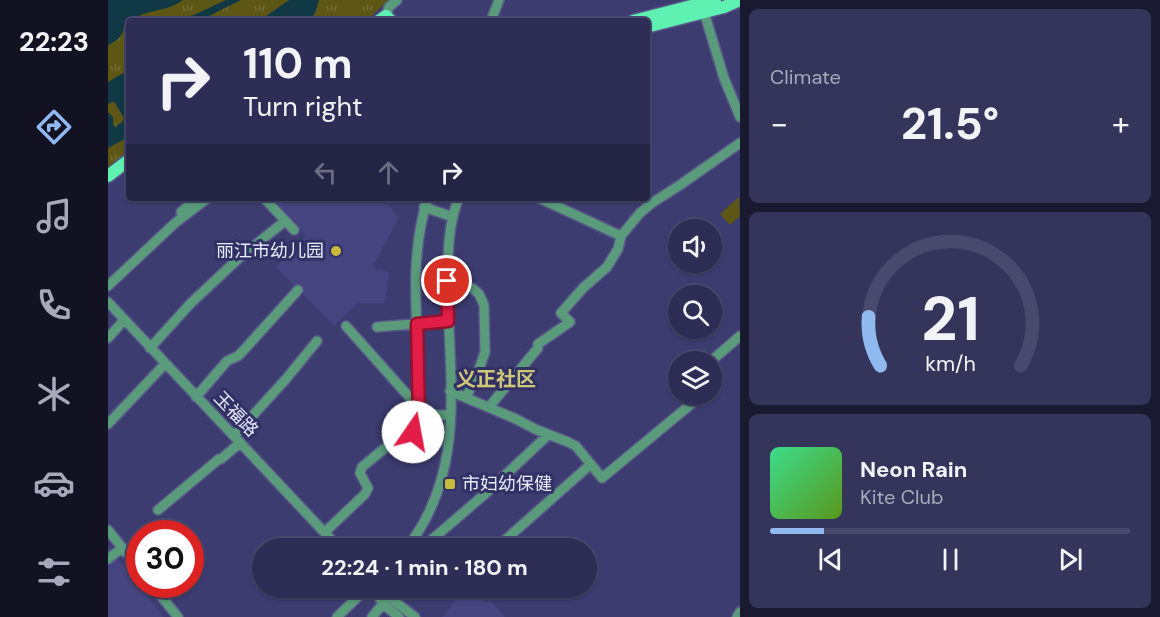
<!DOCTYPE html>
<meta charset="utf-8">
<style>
:root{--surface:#2d2d55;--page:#35355b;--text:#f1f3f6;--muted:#a7a8b9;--line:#48496c;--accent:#90b9f0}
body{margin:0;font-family:"DM Sans","Noto Sans SC",sans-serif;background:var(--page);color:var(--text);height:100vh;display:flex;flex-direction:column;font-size:22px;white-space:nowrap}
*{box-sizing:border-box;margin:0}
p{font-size:20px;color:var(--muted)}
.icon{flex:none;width:33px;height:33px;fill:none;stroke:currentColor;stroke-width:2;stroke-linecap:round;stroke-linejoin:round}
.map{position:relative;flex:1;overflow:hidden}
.sheet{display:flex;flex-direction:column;gap:9px;padding:9px;background:#19192f;width:420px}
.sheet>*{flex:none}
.guide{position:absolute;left:18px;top:18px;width:524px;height:183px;border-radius:6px;box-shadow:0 2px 4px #0004,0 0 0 2px var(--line);background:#2d2d55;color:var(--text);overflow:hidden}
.buttons{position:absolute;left:560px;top:219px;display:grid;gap:12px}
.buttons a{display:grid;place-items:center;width:54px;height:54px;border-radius:50%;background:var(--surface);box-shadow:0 2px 4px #0004,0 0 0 2px var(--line);font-size:30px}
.speed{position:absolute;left:18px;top:520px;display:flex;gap:12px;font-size:30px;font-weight:700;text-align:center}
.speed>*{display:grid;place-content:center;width:78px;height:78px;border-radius:50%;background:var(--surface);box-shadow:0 2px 4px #0004,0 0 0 2px var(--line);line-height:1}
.speed .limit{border:9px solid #d22;background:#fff;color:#111}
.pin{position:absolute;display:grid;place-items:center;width:51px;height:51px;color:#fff;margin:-26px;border:3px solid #fff;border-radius:50%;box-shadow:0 2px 6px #0007}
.me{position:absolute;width:66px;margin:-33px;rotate:12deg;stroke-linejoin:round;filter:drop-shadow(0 0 4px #0008)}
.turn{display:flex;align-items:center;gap:21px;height:126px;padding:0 18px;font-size:27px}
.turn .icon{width:78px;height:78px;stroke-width:2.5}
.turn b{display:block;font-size:42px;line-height:51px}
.lanes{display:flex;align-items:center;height:57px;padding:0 18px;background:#0003;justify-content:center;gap:30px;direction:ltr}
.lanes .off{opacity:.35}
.big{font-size:45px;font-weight:700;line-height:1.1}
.sheet .tile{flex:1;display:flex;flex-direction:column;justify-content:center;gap:9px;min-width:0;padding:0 21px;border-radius:9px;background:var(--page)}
.sheet .dial{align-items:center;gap:0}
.dial svg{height:156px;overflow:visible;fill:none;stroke:var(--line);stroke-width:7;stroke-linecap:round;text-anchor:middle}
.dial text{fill:var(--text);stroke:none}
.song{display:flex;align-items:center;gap:18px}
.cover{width:72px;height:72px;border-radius:9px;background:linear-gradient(135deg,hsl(150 70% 55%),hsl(90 70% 35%))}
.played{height:6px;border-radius:3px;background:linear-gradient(90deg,var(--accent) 15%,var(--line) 15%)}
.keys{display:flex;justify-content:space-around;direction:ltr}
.heat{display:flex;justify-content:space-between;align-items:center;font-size:33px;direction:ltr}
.trip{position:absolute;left:144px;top:538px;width:345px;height:60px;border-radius:30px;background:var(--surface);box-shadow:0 2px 4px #0004,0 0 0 2px var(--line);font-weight:700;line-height:60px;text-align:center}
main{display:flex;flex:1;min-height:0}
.dock{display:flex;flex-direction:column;width:108px;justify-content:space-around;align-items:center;background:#121222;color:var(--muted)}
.dock .icon{width:42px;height:42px}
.dock .current{color:var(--accent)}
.dock b{font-size:27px;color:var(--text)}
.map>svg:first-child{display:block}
.built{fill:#454480}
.grass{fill:#5e5615}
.park{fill:url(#park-tufts)}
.water{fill:#103845}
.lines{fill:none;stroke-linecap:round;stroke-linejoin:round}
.minor-casing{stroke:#585888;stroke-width:12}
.major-casing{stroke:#585888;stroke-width:15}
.minor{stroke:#5a9b7c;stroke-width:9}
.major{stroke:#5ef1b2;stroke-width:12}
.route-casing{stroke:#92132f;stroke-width:15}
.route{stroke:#e11d48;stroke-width:10}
.poi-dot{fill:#caba3a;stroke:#323165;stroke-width:2}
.labels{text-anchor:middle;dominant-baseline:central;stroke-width:6;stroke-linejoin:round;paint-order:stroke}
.poi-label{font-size:18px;fill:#e8eafe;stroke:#323165;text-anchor:end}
.street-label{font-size:18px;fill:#e8eafe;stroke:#323165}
.neighbourhood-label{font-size:20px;font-weight:bold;fill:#d1c778;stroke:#323165}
</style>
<main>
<nav class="dock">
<b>22:23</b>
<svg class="icon current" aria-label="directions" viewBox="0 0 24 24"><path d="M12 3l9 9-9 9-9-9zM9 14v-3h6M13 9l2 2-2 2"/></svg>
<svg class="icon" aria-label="music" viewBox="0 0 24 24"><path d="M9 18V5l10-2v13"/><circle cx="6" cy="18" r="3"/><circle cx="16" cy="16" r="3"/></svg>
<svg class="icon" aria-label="phone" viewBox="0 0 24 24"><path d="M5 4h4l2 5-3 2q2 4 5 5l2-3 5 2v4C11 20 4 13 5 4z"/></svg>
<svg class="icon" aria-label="climate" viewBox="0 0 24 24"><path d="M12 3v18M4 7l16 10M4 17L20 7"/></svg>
<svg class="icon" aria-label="car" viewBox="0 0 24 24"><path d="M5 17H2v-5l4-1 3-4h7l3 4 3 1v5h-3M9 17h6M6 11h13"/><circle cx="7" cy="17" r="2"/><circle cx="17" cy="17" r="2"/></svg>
<svg class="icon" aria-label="filters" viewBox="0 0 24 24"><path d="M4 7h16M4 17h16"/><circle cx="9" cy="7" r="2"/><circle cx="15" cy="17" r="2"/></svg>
</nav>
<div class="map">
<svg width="632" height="617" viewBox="0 0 632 617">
<defs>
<pattern id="park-tufts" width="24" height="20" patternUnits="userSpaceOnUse" patternTransform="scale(1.5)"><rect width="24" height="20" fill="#5e5615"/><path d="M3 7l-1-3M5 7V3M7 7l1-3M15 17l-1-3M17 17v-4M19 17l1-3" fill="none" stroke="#756e38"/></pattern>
</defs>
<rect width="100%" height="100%" fill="#3c3c71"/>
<path class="built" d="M163,198H274L291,217L265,266L270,271L272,269L281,273L277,303H250L226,326L168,267L198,236Z
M0,547L56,617H0Z
M361,591L378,603L382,600L397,617H334L353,594L357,596Z"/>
<path class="grass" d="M631,197L632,216L622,225L612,214Z"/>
<path class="park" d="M0,0H281L258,21H21V150L0,167Z"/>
<path class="water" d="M0,0H75C64,8 54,9 42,12C32,14 23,21 16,25C16,36 9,41 0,45Z
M118,0H133L91,21H77V19Z
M181,0H211L207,13L201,21H151Z
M21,71V135L15,140L0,148V112L5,117V124L7,127L14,122L16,118L7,103L5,102L0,104V82L17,72Z"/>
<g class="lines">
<defs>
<path id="minor" d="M596,12L616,78L632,117
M278,16L281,7L289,0
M383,21L391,0
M156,198L186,230
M431,198L513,236
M316,207L345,217
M73,212L90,198
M339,281L364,288L371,294L376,305L377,352L369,375L358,397
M0,286L67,223L100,198
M0,302L232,549
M238,326L311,408
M269,327L340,321
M0,338L16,320
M42,348L83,303L131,258L177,221
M602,362L632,336
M342,391L408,419L427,429L460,442L468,446L494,478L588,400L589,398L586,394
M88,397L119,361L130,356L135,351L190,290
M381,407L430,348V344L462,322L453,313L475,288L499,267L510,249L513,236L532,213L544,203L572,185L632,143
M311,415H343
M0,424L57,364
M126,436L178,379L209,341
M50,510L111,459H113L132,443
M0,530L32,570
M217,532L257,494L260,488L252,473L254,467L277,448L302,435L307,429L311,422C315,348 296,270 320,198
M298,549C362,468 339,374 340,279C340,253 340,223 351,198
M313,549L377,494L440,435
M387,549L483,464
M0,559L14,548
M44,585L70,617
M266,588L275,604L291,617
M269,588L307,617
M229,617L259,588
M264,617L275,604
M629,617L632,612"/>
<path id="major" d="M271,21L278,16L283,21
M525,21L607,0
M538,27L616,7L632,0
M0,176L21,160"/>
</defs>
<use href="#minor" class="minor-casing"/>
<use href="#major" class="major-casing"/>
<use href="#minor" class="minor"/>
<use href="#major" class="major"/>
</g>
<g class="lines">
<defs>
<path id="route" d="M305,432L309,426L311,419L309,324L340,321L339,281"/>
</defs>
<use href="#route" class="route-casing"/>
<use href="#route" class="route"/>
</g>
<g class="poi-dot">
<circle cx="228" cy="251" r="6"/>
<rect x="336" y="478" width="12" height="12" rx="3"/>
</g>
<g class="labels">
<g class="poi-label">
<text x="216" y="251">丽江市幼儿园</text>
<text x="354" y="484" text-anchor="start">市妇幼保健</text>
</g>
<g class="street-label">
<text transform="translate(128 414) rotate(46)">玉福路</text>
</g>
<g class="neighbourhood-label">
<text x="388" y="379">义正社区</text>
</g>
</g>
</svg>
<div class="buttons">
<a><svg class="icon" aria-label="sound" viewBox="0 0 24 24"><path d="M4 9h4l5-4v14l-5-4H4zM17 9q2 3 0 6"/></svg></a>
<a><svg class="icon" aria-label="search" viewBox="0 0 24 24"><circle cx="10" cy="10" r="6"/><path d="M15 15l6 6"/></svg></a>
<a><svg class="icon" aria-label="layers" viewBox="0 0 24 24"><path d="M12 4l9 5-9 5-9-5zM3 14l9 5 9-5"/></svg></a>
</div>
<div class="speed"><div class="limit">30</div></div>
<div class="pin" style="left:339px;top:281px;background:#d93025"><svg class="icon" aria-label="arrive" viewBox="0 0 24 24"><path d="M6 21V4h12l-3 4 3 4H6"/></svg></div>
<svg class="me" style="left:305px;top:432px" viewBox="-20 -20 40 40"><circle r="19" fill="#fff"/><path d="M0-13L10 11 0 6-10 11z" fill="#e11d48"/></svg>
<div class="trip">22:24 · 1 min · 180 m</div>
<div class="guide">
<div class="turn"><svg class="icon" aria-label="right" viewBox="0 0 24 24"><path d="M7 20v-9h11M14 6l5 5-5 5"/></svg><div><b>110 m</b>Turn right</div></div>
<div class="lanes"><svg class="icon off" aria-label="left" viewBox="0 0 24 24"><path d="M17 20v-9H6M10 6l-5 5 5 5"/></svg><svg class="icon off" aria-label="ahead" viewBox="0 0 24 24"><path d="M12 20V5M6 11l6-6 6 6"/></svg><svg class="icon" aria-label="right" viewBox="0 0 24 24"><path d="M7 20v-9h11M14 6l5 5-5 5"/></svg></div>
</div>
</div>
<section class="sheet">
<div class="tile"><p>Climate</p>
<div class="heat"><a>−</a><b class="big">21.5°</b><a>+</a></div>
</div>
<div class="tile dial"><svg viewBox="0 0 100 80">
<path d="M14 69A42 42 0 1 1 86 69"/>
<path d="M14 69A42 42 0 0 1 8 44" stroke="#90b9f0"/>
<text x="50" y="56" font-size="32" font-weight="700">21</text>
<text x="50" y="72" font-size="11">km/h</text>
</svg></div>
<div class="tile">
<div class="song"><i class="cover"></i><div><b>Neon Rain</b><p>Kite Club</p></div></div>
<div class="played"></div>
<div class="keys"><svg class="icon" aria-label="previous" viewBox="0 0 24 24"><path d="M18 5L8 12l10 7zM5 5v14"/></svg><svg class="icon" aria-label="pause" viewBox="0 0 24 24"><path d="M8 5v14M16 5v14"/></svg><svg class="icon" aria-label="next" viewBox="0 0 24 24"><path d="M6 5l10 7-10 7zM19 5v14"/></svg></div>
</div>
</section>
</main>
